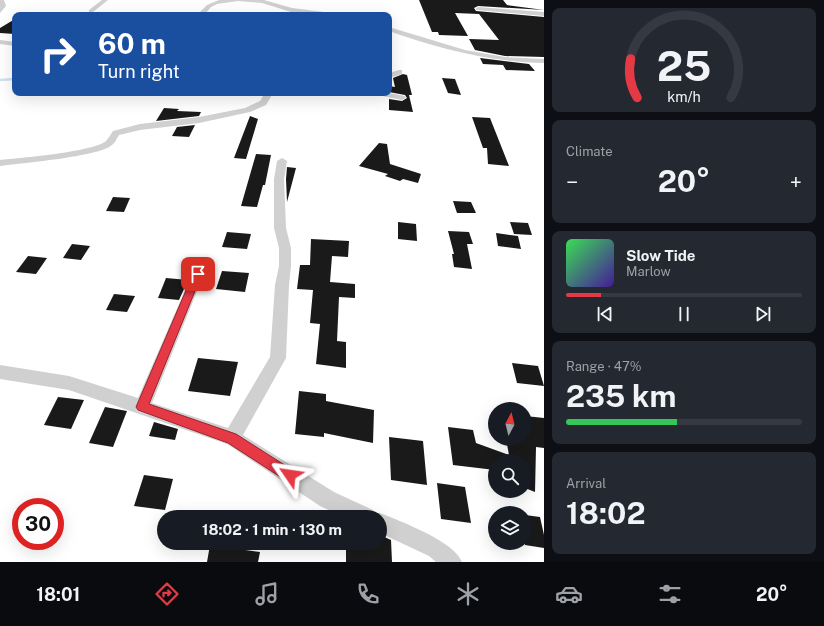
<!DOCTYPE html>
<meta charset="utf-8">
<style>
:root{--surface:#171b24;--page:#242831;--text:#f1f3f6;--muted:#9ea1a6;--line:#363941;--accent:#e63946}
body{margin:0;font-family:"Public Sans",sans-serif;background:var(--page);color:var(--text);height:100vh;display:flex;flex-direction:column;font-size:15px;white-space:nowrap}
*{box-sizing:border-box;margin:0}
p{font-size:13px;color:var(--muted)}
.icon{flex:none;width:22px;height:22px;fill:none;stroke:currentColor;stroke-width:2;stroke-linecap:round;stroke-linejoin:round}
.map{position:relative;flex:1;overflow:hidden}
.side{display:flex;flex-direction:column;gap:8px;padding:8px;background:#0d0f14;width:280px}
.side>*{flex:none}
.top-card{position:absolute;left:12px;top:12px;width:380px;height:84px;border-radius:8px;box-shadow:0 4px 16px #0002;background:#1a4fa0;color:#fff;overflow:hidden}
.needle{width:26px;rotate:7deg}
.buttons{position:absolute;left:488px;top:402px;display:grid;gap:8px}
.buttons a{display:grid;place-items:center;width:44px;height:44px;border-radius:50%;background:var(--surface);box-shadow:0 4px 16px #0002;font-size:20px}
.speed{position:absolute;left:12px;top:498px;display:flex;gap:8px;font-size:20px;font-weight:700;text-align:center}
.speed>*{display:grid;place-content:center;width:52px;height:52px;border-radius:50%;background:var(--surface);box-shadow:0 4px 16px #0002;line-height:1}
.speed .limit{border:6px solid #d22;background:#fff;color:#111}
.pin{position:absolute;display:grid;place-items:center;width:34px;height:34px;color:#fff;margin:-17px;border-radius:8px;box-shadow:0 2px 6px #0006}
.me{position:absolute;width:44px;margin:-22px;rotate:302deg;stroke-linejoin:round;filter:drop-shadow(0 0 3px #0008)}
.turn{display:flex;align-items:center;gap:14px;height:84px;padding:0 20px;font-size:18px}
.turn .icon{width:52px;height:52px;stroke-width:2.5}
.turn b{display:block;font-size:28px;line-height:34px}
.big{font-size:30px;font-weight:700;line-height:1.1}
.side .widget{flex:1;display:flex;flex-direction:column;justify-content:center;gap:6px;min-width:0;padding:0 14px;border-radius:8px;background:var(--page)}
.side .dial{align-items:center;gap:0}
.dial svg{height:104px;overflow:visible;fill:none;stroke:var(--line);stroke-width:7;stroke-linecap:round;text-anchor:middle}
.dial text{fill:var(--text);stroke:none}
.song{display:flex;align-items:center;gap:12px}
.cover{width:48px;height:48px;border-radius:6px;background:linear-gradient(135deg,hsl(130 70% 55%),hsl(260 70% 35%))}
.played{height:4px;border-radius:2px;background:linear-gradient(90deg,var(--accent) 15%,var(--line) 15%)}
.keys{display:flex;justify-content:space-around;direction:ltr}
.heat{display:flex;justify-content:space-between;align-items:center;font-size:22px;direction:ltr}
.charge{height:6px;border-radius:3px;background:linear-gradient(90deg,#34c759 47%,var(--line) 0)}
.trip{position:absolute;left:157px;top:510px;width:230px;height:40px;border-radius:20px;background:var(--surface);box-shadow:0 4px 16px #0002;font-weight:700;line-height:40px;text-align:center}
.menu{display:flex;height:64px;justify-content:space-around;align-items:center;background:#090b0e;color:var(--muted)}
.menu .icon{width:28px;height:28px}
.menu .active{color:var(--accent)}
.menu b{font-size:18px;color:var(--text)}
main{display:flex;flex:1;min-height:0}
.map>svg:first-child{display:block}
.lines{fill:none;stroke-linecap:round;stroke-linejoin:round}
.stream{stroke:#cfe2ee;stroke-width:2.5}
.building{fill:#1a1a1a}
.minor{fill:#d0d0d0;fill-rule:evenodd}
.route{fill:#e63946;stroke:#96252e}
</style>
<main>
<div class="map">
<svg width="544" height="562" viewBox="0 0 544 562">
<rect width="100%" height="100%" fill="#fff"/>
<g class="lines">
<path class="stream" d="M0,80L15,79"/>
</g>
<path class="building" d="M419,0H503L507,5L544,10L478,6L474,8L476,11L544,17V57L505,56L475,50L469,39L499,40L479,14L455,13L468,36L439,35L438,32H432Z
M15,19V34L0,33V28Z
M480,58L529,64L535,71L506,70L503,65L483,64Z
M403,74L407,75L412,95H409L413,112L389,110V99L402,101L407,98L405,95L389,92V86L395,87L393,78Z
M442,78L455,79L461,95L448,93Z
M164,108L179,109L177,111L201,112L199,116L156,121Z
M250,116L258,119L246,159L234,158Z
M472,117L490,118L509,166L488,164L487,148H483Z
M195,125L189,137L172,136L177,127Z
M379,143L387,144L390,164L421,174L418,183L403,179L400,181L385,176L388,174L359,166Z
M256,154L271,155L265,185H263L257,207L241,206Z
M287,167L296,168L287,202L286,179Z
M113,197L130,198L124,212L106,211Z
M453,201L471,202L476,213H457Z
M398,222L416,224L417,241L398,239Z
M510,222L528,223L532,235L514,234Z
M448,231L469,232L473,244H467L472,269L454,267L452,254H454Z
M227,232L251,234L247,249L222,247Z
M496,233L518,236L521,249L498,246Z
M311,239L349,241L348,257L332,256L330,282L355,284V298L339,297L337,341L346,342V368L316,364L320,324L310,323L313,290L297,289L300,265H310Z
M72,244L90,246L81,260L63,258Z
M28,256L47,258L36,274L16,272Z
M222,271L249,273L245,292L216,289Z
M166,278L188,280L179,300L158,298Z
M114,294L135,296L127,312L106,310Z
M198,358L238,362L230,396L188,391Z
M512,363L538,366L544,386L517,383Z
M299,391L326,394V401L374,410L373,443L324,433V437L295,434Z
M58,397L84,400L71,429L44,425Z
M105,407L127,411L113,447L89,443Z
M525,416L544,418V448L536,447L535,492L525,488V461H495V470L453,465L448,427L473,430L476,443L509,455L506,439H525Z
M154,422L178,429L175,440L149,436Z
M389,437L423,441L427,485L391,480Z
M144,475L173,479L165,510L134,506Z
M437,483L465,487L471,523L441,519Z
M525,515L540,517L544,535V548L525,545Z
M380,535L391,540L392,562H346V543H380Z
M210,545L260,552L258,562H207Z"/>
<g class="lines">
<path class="minor" d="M0,0H4L6,6L0,13Z
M102,0H108L93,12H89V10Z
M219,0H264L292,8L332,13L335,15H318L291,12L262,3L238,1L217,4L211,7L204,15H197L207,5Z
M478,7L544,12V16L476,10V8Z
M389,27L465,50L505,57L544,59V63C490,62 440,49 389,31Z
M0,40L15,42V46L0,44Z
M399,70H402V74L389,78V73Z
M265,93H273L266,105L250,112L199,123L140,130L119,135C117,138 115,143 112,145C98,157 21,163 0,166V160C20,158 93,152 106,141C108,139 111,134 113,131L140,124L199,117L245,108L260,101Z
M377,93H389L405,96L406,98L402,100L378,95Z
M282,158L287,161L284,179L286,228L291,248V266L289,285L286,358L243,435L334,492L373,510L375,515L380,513C402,522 454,541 462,562H436L429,556L380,533V517H344L320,506L227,444L69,390L0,379V365L69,376L138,398L192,274L193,271L198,270L203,271L204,274L152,403L228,428L270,357L275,285L279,266V248L274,228V179L277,161Z"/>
</g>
<path class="route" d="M198,271L202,274L149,404L236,434L294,471L296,475L294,480L290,482L285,480L228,443L138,410L136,407L193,274Z"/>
</svg>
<div class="buttons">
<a><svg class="needle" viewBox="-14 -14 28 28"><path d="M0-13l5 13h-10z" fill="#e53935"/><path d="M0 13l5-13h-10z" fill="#9ea1a6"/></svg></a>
<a><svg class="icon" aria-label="search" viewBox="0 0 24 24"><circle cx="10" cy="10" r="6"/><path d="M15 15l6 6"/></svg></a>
<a><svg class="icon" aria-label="layers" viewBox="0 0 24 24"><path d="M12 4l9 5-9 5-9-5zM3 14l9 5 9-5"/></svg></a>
</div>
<div class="speed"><div class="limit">30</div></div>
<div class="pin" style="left:198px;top:274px;background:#d93025"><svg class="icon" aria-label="arrive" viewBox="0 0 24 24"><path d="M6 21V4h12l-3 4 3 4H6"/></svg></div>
<svg class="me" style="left:290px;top:475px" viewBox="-20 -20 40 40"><path d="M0-17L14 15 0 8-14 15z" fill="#e63946" stroke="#fff" stroke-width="4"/></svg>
<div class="trip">18:02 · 1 min · 130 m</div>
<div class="top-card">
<div class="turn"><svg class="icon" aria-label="right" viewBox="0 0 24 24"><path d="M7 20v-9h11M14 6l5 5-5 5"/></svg><div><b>60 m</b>Turn right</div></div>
</div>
</div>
<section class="side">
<div class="widget dial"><svg viewBox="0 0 100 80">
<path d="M14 69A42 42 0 1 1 86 69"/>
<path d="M14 69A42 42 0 0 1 9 39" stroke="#e63946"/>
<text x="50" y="56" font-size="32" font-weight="700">25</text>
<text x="50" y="72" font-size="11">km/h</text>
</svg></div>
<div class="widget"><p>Climate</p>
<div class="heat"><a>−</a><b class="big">20°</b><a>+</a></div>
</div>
<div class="widget">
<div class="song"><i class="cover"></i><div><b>Slow Tide</b><p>Marlow</p></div></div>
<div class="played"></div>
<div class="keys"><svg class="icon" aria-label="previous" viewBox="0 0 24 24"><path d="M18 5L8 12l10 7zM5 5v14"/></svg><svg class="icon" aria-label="pause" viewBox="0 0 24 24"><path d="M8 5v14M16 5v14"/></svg><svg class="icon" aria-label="next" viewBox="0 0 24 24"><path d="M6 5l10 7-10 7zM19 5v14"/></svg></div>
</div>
<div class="widget"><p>Range · 47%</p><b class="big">235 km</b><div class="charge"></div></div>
<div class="widget"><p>Arrival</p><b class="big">18:02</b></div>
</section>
</main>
<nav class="menu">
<b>18:01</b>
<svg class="icon active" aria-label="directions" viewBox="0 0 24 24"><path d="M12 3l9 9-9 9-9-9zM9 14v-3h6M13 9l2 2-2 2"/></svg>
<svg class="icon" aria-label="music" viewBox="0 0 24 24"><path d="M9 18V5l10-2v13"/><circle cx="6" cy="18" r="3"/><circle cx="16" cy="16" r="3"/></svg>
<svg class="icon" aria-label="phone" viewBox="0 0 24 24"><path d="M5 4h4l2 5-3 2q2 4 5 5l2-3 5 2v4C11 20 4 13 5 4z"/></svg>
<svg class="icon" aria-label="climate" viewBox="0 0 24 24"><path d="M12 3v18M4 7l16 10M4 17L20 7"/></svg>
<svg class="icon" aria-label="car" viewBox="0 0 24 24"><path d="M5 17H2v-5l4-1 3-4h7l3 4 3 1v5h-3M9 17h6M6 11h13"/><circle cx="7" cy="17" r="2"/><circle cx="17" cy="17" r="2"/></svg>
<svg class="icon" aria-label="filters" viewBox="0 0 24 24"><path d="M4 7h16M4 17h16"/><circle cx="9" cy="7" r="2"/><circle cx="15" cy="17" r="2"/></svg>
<b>20°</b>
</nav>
